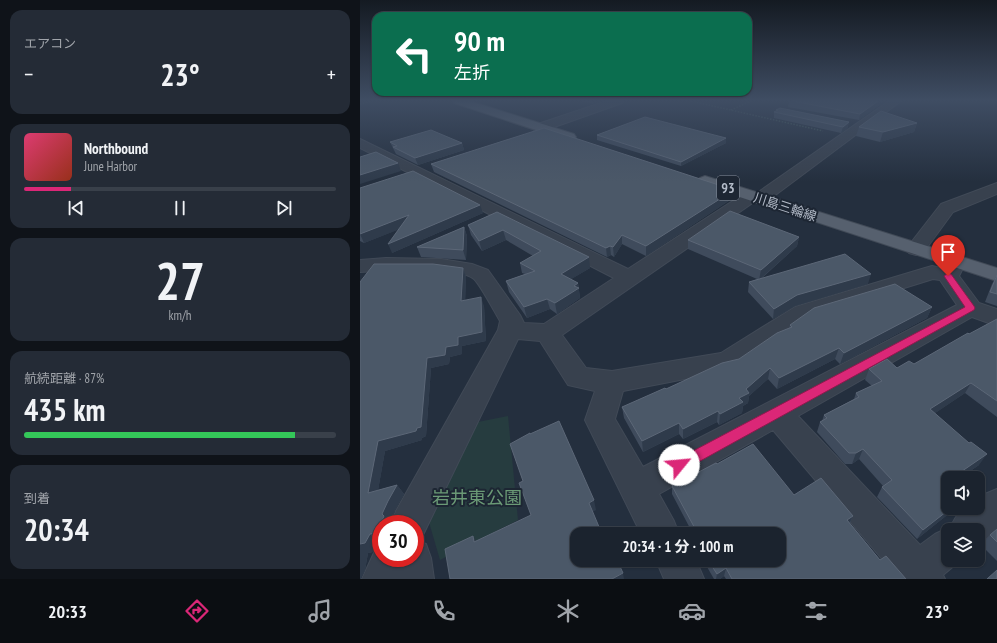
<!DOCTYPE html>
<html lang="ja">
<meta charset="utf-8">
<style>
:root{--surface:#1b232e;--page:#242b36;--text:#f1f3f6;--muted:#a0a4aa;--line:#39404a;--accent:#db2777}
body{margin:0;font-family:"PT Sans Narrow","Noto Sans JP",sans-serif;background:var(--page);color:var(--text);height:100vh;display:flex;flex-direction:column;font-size:15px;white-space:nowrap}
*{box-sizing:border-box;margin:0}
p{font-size:13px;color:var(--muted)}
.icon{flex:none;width:22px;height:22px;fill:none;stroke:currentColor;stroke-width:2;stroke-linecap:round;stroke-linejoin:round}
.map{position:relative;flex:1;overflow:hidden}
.panel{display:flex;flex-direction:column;gap:10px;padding:10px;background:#0f1319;width:360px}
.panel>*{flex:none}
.guide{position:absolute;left:12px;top:12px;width:380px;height:84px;border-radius:12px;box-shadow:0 1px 3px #0004,0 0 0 1px var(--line);background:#0b6e4f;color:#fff;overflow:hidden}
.controls{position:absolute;left:581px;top:471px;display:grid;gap:8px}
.controls a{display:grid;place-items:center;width:44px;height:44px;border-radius:8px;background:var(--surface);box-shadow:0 1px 3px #0004,0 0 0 1px var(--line);font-size:20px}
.speed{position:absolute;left:12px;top:515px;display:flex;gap:8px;font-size:20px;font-weight:700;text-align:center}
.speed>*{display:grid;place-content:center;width:52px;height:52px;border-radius:50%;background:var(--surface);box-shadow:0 1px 3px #0004,0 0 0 1px var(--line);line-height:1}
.speed .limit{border:6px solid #d22;background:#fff;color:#111}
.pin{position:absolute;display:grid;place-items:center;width:34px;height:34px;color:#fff;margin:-41px -17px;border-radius:50% 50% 50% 0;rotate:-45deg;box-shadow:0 0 4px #0007}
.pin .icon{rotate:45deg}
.me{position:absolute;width:44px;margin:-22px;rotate:62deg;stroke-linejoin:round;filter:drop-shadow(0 0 3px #0008)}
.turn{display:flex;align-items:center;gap:14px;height:84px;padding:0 16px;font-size:18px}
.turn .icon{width:52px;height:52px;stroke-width:2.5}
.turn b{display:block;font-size:28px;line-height:34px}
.big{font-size:30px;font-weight:700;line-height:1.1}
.panel .widget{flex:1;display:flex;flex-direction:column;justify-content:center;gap:6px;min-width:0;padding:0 14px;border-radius:12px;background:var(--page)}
.panel .dial{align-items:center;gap:0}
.dial b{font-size:52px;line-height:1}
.song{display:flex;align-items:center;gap:12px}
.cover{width:48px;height:48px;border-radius:6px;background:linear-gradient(135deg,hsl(340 70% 55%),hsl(10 70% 35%))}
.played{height:4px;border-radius:2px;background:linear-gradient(90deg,var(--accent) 15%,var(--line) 15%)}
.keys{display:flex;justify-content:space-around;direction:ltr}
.heat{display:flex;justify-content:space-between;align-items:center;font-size:22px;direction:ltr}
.charge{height:6px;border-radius:3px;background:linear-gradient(90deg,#34c759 87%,var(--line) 0)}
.trip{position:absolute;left:210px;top:527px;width:216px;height:40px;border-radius:12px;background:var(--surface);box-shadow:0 1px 3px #0004,0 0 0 1px var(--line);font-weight:700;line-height:40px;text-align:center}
.tab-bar{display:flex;height:64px;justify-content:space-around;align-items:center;background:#0b0e12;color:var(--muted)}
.tab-bar .icon{width:28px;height:28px}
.tab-bar .current{color:var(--accent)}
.tab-bar b{font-size:18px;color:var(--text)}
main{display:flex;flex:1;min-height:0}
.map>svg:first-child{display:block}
.green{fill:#263c3f}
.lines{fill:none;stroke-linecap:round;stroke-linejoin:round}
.minor-casing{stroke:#414a57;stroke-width:2}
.major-casing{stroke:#414a57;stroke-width:2}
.path{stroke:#3f5557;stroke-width:1.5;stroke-dasharray:1.5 1.5;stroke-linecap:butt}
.minor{fill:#38414e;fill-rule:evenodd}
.major{fill:#56606e;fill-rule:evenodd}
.wall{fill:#3f4b5c}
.shaded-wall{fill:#2f3b4b}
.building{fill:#4b5868;stroke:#5c6777}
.route{fill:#db2777;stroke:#8e194d}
.labels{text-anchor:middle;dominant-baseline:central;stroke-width:4;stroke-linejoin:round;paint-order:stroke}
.far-street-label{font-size:13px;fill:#b4bcc9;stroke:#1d2633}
.shield{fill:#1d2633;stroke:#878f9c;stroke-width:1}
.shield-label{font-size:14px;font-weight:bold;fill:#b4bcc9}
.near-park-label{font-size:18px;fill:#6b9a76;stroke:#1d2633}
</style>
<main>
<section class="panel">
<div class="widget"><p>エアコン</p>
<div class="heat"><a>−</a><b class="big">23°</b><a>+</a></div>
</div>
<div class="widget">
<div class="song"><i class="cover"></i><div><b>Northbound</b><p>June Harbor</p></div></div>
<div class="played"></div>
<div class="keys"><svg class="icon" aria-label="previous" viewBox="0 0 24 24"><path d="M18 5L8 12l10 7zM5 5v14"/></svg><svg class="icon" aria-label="pause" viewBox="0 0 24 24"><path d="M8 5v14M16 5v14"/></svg><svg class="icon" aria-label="next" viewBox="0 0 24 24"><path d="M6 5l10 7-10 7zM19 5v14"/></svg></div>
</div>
<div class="widget dial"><b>27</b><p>km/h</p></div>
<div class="widget"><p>航続距離 · 87%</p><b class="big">435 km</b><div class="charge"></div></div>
<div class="widget"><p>到着</p><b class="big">20:34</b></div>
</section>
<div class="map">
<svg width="637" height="579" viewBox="0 0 637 579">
<rect width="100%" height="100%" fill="#242f3e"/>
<path class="green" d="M148,416L158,520L80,560L66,512L113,423Z"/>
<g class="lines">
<defs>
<path id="minor" d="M247,101H263L262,103L183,131H175L173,128L175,125Z
M529,101H541L406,202L400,204L394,202L202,335L226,368L252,371L361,353L435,307L565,268L572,266L582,268L588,260L595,258L602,260L605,264L599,276L619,303L637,309V326L612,317L438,416L560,545L575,534L588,528L590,529C596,514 601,508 618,508V499L625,494L637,489V529L621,543L618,544V530H588V560H601L583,575L585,579H539L413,430L299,494L314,521L319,534H281L225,420L235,391L208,385L180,341L158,339L62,537L55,540V524H31L36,511L138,330L140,321C134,311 121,286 114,279C100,266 20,271 0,272V260L26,258L81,259L112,264L128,270L160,315L164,323L184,324L254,278L0,148V139L268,269L385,193L391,191L397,193ZM573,279L580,280L597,305L283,467L255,419L263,391L377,369L451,317Z
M637,183V194L593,212L563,253L556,255L549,253L546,249L581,204Z
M55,540L66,544L71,558L74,579H2L18,544L21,543V558H55Z
M296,560H336L344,579H304Z"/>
<path id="major" d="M93,101H110L214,134L216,137L214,140H206L94,103Z
M345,176L637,268V281L340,184L337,181L340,178Z"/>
</defs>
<use href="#minor" class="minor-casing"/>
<use href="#major" class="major-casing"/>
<path class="path" d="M331,101L463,131
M0,104L12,101
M371,110L391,101"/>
<use href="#minor" class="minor"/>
<use href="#major" class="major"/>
</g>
<path class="wall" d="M223,101H241L233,104Z
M429,101H525L499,120L428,107Z
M416,110L489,122L487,129L481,133L414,118V112L416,111Z
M557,123L554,132L520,142L496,136L499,127Z
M237,135L366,138V143L321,166L237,140Z
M30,142L102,143L104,150L58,165L36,154Z
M71,164L374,190L373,198L286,256L262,244L254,257L251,255L247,257L74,172Z
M0,188L123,213L32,253L39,229L4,243L0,241Z
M137,212L230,268L211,279L218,283L220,298L197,314L190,309L167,318L149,292L146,281L165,274L162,273L160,263L173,256L146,240L122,251L111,235L108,225Z
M104,227L107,236L106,260L61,257L57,247Z
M439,237L437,246L402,278L508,284L435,306L413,319L388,292L389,282L397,279L328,249V240Z
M103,268L106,277L105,300L124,306L126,341L102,346V354L90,357L89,364L71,368L66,436L62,438V440L25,451L18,490L37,485L44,494L35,510L30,523L19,542L18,543L13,552L8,553L5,570L0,579V282Z
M637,275V306L625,302L632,284Z
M572,307L567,318L480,364L475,359L417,389L408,379L389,396L388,403L383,406L382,413L359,425L357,422L323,439L319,434L283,452L264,418L262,407L379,359L429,328L430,325Z
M637,319V417L605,393L575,413L619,465L600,478H588V508H596L557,539L517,497L522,487L523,486L499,459L492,464H485L457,432L460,422L462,421L464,415L494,399L496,393L512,386L505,380L509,369L537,368L554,364Z
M357,464L434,495L493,516L490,523L520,560L546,579H366L364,576L360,579H354L343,560H419V534H333L312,494V486Z
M637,529V561L621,545L630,535Z"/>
<path class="shaded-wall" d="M233,101H241L233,104Z
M518,101H525L499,120L500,114Z
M489,122L487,129L481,133L483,127Z
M557,123L554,132L520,142L523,132Z
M366,138V143L321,166V162Z
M102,143L104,150L58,165L55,158Z
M38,163L41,171L0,184V175Z
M374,190L373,198L286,256V246Z
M120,205L123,213L32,253L28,244Z
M49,215L53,224L4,243L0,234Z
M104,227L107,236L106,260L103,250Z
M143,230L146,240L122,251L119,241Z
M262,235V244L254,257L253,247Z
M439,237L437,246L399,280L401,270Z
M250,246L251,255L247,257L246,248Z
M229,257L230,268L203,284L201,274Z
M103,268L106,277L105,310L101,301Z
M511,274L508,284L435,306L413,319L414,309L437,295Z
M218,283L220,298L197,314L195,303L214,286Z
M121,297L124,306L126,341L102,346V354L90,357L89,364L71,368L66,436L62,438V440L25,451L16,502L8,493L18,441L67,358L86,347L98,337Z
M187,299L190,309L167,318L164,307Z
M572,307L567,318L480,364L484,353Z
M479,348L475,359L417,389L419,378Z
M410,368L408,379L389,396L388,403L383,406L382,413L359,425L360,414L379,398L386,389Z
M611,383L605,393L565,420L570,409Z
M358,411L357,422L323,439V429Z
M319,423V434L283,452L282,441Z
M503,449L499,459L492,464L496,453Z
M627,454L619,465L600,478H592Z
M588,481V486L585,483Z
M37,485L44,494L35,510L30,523V524H21V544L15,537L22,514L28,501Z
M234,500L236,510L231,513L229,503Z
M591,508H596L557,539L563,530Z
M493,516L489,524L487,520Z
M10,534L18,543L13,552L8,553L5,570L1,578V579H0V544Z
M113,536L119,546L114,542Z
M366,568L364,576L360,579H356L357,574Z
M263,573L264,579H252Z"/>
<path class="building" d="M433,101H518L500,114Z
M420,108L489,122L483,127L414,112L418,110H416Z
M521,111L557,123L523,132L499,127Z
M285,117L366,138L321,162L237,135Z
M184,128L374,190L286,246L262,235L253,247L250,246L246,248L71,164Z
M71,130L102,143L55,158L33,147L37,146L30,142Z
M16,152L38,163L0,175V157Z
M53,171L120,205L28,244L49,215L0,234V188Z
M370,211L439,237L401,270L328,240Z
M137,212L229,257L201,274L218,283L214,286L219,288L195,303L187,299L164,307L146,281L175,271L160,263L181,251L143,230L119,241L108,225Z
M104,227L103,250L57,247Z
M485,254L511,274L437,295L414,309L389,282Z
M14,264H73L103,268L101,301L121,297L122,332L98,337V345L86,347L85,355L67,358L61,427L57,428L56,431L18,441L8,493L37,485L28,501L22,514L24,516L15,537L14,533L10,534L5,543L0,544V282Z
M637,275V294L630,292Z
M535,284L572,307L484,353L479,348L419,378L410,368L386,389L389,393L379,398L383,402L360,414L358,411L323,429L319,423L282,441L262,407L305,388L306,389L362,363L379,359L417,333L432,327L430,325L454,308Z
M637,319V401L611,383L570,409L609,443L611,442L627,454L592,478H588V481L585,483L588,486V508H591L563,530L522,487L532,480L503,449L496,453H489L460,422L467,418L464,415L499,397L496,393L522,381L509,369L527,359L537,368L549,361L554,364L608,333L609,334Z
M199,421L234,500L229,503L242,534H217V560H257L263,573L252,579H90L85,549L113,536L114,542L171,515L159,483L163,481L150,444L170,433V434Z
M393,444L434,495L461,478L493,516L487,520L520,560L526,556L546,579H372L366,568L357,574L348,560H419V534H338L312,486L356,463L357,464Z
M637,529V542L630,535Z
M637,570V579H627Z"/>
<linearGradient id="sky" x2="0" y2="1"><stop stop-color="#141a22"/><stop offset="0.55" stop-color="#3f4d63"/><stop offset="1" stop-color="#3f4d63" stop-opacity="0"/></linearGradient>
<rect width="637" height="182" fill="url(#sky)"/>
<path class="route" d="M588,273L591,274L614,306L615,308L614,310L324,470L319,471L314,470L312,465L314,461L605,307L584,276Z"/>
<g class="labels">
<g class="far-street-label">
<text transform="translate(425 207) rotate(18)">川島三輪線</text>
</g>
<rect class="shield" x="357" y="176" width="22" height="24" rx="3"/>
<g class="shield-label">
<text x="368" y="188">93</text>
</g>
<g class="near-park-label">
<text x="117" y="497">岩井東公園</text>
</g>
</g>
</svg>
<div class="controls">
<a><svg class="icon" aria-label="sound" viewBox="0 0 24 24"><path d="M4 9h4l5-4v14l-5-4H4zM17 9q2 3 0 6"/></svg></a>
<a><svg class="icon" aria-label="layers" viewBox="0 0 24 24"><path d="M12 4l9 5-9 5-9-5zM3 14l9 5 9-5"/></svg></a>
</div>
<div class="speed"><div class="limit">30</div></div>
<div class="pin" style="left:588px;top:276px;background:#d93025"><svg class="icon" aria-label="arrive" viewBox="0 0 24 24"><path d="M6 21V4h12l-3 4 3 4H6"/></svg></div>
<svg class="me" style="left:319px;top:465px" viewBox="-20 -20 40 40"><circle r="19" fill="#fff"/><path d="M0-13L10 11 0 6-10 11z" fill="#db2777"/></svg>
<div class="trip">20:34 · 1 分 · 100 m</div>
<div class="guide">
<div class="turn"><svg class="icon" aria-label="left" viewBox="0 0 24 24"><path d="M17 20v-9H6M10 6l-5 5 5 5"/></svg><div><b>90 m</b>左折</div></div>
</div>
</div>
</main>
<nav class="tab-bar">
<b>20:33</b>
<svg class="icon current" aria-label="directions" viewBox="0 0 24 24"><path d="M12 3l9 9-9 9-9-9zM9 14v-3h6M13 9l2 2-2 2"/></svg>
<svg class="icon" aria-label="music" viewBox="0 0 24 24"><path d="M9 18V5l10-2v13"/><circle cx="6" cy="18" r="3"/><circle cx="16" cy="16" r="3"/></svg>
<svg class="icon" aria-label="phone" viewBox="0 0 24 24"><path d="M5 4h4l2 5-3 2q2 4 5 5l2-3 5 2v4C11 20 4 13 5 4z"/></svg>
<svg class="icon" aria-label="climate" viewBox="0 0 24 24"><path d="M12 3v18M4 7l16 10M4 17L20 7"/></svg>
<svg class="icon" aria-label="car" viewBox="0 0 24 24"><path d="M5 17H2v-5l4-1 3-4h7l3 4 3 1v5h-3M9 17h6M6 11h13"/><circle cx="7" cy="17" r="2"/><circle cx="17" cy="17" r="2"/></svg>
<svg class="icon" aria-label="filters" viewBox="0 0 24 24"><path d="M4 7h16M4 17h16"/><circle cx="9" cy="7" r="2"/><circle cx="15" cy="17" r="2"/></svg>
<b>23°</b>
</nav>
